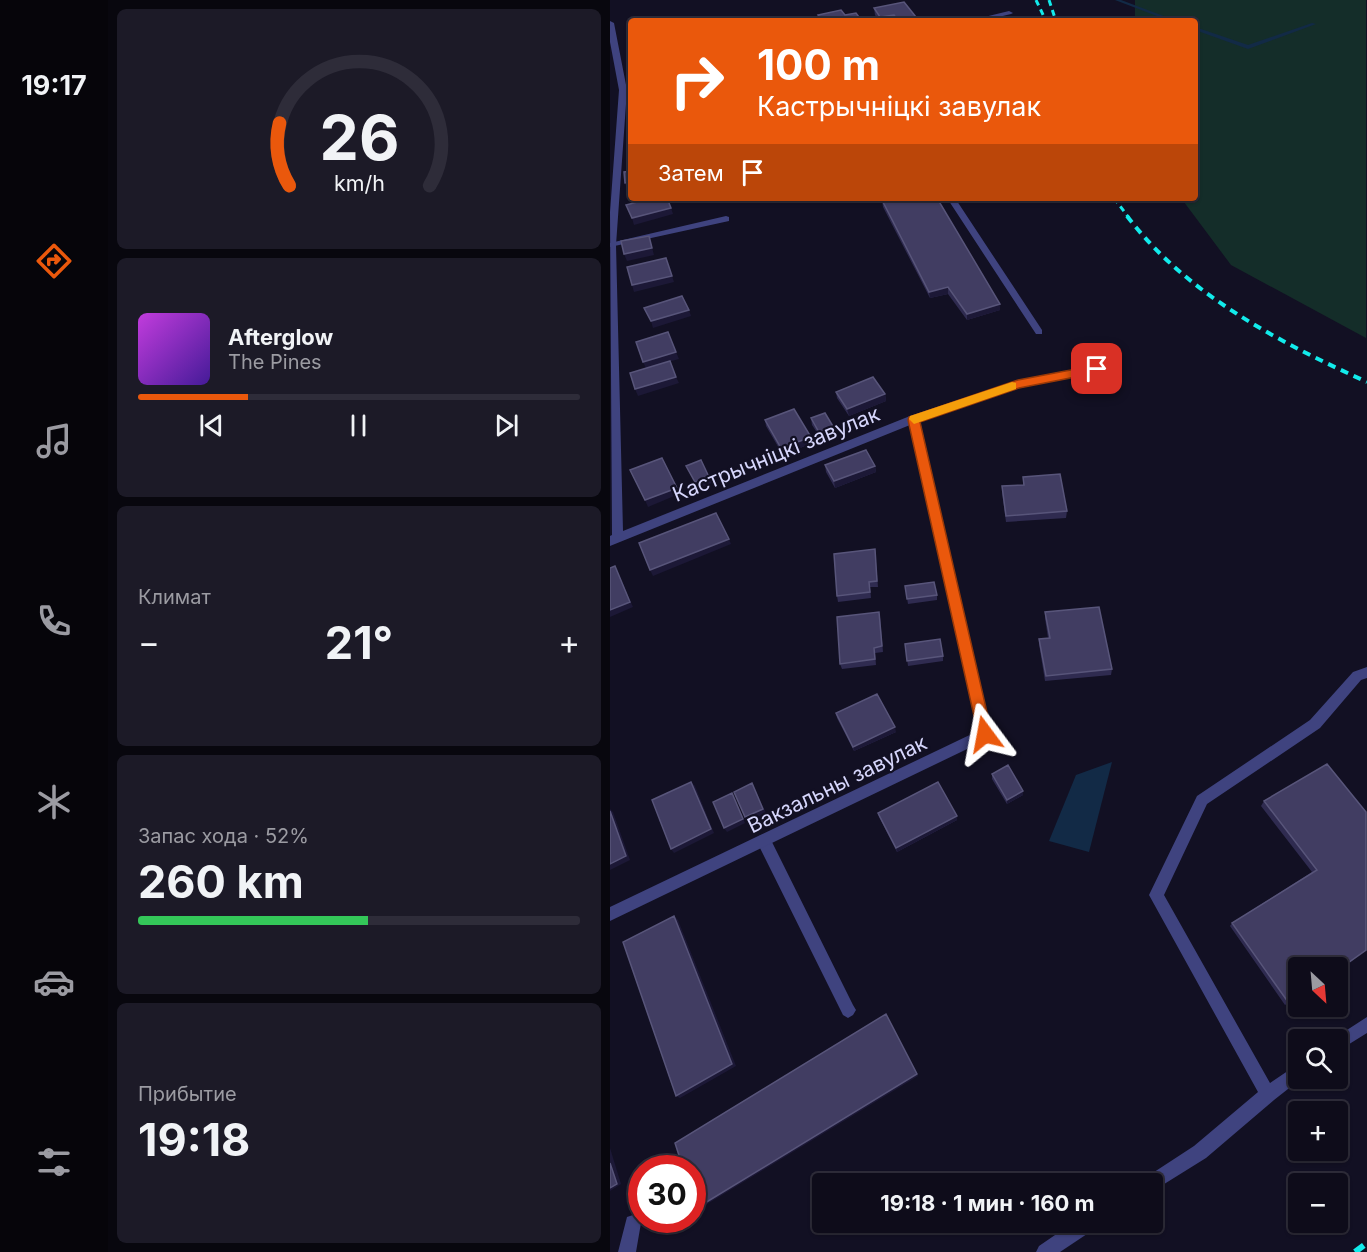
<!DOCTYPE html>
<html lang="ru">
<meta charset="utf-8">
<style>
:root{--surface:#0e0c1a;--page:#1c1a27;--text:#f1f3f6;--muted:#9b9ba2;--line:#2e2c39;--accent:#ea580c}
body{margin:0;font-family:Inter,sans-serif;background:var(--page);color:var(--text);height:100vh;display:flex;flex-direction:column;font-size:22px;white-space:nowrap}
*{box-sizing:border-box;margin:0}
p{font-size:20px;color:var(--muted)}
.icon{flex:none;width:33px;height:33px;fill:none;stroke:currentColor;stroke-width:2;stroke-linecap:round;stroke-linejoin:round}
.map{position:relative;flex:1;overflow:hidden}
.drawer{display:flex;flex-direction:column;gap:9px;padding:9px;background:#08070e;width:502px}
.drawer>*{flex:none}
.guide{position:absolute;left:18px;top:18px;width:570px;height:183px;border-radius:6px;box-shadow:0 2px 4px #0004,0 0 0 2px var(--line);background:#ea580c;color:#fff;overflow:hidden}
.needle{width:39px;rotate:154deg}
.buttons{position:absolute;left:678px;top:957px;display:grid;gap:12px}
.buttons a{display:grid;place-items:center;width:60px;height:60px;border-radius:6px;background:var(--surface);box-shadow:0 2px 4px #0004,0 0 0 2px var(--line);font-size:30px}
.speed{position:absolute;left:18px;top:1155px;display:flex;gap:12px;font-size:30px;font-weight:700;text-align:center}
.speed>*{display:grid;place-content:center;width:78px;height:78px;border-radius:50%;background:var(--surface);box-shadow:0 2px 4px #0004,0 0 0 2px var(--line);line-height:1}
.speed .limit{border:9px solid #d22;background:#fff;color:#111}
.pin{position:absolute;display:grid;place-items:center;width:51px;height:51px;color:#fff;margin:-26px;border-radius:12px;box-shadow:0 3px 9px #0006}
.me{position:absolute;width:66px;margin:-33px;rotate:347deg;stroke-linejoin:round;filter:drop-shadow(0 0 4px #0008)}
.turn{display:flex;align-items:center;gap:21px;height:126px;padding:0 30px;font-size:27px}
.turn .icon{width:78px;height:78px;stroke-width:2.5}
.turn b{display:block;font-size:42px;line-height:51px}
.then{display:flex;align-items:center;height:57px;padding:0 30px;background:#0003;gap:12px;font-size:22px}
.big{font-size:45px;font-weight:700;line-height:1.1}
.drawer .tile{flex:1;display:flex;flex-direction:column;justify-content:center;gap:9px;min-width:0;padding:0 21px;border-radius:9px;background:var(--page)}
.drawer .dial{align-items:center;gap:0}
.dial svg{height:156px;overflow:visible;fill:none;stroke:var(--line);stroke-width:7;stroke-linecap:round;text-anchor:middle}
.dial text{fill:var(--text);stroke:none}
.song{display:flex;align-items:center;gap:18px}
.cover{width:72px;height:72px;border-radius:9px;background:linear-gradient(135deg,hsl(290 70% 55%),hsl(260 70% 35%))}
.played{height:6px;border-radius:3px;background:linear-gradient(90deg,var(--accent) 25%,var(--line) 25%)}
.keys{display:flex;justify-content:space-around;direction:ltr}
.heat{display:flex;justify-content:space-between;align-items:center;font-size:33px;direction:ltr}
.charge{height:9px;border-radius:4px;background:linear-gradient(90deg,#34c759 52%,var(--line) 0)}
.trip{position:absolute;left:202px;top:1173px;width:351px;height:60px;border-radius:6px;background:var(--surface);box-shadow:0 2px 4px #0004,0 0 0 2px var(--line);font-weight:700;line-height:60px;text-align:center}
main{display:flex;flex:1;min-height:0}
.menu{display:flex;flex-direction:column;width:108px;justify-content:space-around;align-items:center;background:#06050a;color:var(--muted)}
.menu .icon{width:42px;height:42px}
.menu .on{color:var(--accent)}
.menu b{font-size:27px;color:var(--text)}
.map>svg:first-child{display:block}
.green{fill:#142d29}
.water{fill:#122a46}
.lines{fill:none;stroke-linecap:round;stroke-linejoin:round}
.stream{fill:#122a46;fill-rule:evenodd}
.lane{fill:#3f437f;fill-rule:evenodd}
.street{fill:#3f437f;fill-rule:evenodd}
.rail-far2{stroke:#12ebeb;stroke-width:3;stroke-dasharray:6 4.5;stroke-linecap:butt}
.rail-far1{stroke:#12ebeb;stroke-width:4;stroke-dasharray:8 6;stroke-linecap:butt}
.rail{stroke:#12ebeb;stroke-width:6;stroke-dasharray:11 10;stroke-linecap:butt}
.wall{fill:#2f2b50}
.shaded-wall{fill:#1c1836}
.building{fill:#413d62;stroke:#58557a;stroke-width:1.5}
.route{fill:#ea580c;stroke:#983908;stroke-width:1.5}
.slow{fill:#f59e0b}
.labels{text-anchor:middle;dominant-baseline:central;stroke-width:4.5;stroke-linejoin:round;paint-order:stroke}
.street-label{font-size:21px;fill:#d6d6fc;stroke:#121023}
</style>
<main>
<nav class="menu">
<b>19:17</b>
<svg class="icon on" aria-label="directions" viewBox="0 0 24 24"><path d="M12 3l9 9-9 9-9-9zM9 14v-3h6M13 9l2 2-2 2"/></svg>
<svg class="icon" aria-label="music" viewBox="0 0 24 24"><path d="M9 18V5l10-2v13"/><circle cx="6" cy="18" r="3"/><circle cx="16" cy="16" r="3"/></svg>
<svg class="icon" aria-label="phone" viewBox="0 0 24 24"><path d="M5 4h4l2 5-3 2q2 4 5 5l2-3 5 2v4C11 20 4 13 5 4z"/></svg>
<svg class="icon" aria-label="climate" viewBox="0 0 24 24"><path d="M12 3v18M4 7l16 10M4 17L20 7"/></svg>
<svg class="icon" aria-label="car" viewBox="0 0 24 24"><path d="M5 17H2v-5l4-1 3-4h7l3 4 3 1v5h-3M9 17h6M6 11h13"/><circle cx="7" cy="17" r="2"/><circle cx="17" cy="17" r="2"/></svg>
<svg class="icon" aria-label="filters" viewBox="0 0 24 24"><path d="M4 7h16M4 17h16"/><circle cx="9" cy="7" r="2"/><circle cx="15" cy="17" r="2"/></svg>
</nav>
<section class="drawer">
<div class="tile dial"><svg viewBox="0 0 100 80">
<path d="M14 69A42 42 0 1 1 86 69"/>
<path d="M14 69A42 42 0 0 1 9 37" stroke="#ea580c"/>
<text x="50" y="56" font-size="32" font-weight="700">26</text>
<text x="50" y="72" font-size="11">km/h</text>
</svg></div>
<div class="tile">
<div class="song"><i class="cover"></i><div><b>Afterglow</b><p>The Pines</p></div></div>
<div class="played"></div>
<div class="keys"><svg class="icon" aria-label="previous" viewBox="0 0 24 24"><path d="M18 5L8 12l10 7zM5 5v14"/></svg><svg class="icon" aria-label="pause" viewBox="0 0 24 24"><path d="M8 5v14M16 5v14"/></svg><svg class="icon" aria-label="next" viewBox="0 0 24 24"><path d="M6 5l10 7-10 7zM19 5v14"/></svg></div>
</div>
<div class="tile"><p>Климат</p>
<div class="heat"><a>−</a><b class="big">21°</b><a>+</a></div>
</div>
<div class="tile"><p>Запас хода · 52%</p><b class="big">260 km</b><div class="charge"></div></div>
<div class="tile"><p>Прибытие</p><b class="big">19:18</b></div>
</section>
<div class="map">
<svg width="757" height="1252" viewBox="0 0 757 1252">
<rect width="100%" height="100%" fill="#121023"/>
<path class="green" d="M525,0H756V338L621,265L571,198H585V21H525Z"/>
<path class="water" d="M502,762L479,852L439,841L466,775Z"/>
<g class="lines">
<path class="stream" d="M505,0H511L567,21H560Z
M702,23L706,24L638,49L585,30V27L638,45Z"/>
<path class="lane" d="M337,198H345L432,330V334H426Z
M116,216L119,217V221L0,247V243Z
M757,667V678L751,680L710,728L597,804L554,895L660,1083L688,1064V1078H692L664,1100L596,1158L543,1191V1184H533L535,1178L584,1146L648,1092L539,895L587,796L700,720L743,672Z
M154,834L159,836L243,1005L246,1010L243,1015L238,1018L233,1015L149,846L147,841L149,836Z
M757,1017V1033L728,1051V1040L723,1039Z
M23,1215L29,1217L31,1223L26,1252H8L17,1217Z
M464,1222H488L486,1228L450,1252H426L429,1246Z"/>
<path class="street" d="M399,11L403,13L401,14L372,21H358Z
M0,21L4,23L17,90L6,245L13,531L300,416L408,380L487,366L492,369L487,372L409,387L310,421L381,734L380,738L0,921V907L368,731L300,425L0,546V536L2,535L0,212L9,90L0,42Z"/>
<path class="rail-far2" d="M426,0L436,21
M439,0L446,21
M504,198L519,218"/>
<path class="rail-far1" d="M517,216C577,295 669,342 757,382"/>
<path class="rail" d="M745,1252L757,1243"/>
</g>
<path class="wall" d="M264,8L306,17V21H269L265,15Z
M272,200L390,310L357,320L338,294L320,298L273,207Z
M226,392L275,394L276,401L239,416L227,398Z
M201,418L226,435L212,440L202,425Z
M155,420L201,437L202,443L173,455L156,426Z
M215,465L265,466L266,472L225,488L216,472Z
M413,477L457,511L456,518L396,522L392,492V486L413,485Z
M265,549L268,587H260L261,598L228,602L227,596Z
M295,586L327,595V600L298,604Z
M435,612L502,669L501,675L435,681L429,644V639L438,638L435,618Z
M270,617L273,652L265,653L266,665L232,669L230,664Z
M295,644L333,656V661L298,666Z
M226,713L286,732L244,751L227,718Z
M382,774L413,791V795L397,804L382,779Z
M654,801L756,812L688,996L675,1005L620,926L622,923L702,872L651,806Z
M268,813L347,820L287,852L269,817Z"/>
<path class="shaded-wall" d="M284,15V21H271L270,17Z
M306,17V21H288V20Z
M21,182V189H17L15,183Z
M61,208L63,214L24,225L22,218Z
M39,236L44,255L17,261L14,254Z
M56,258L64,282L24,292L22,285Z
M338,287V294L320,298L319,292Z
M390,304V310L357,320V314Z
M79,310L81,316L43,328L41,321Z
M66,352L69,359L36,368L33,362Z
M66,377L69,383L28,396L25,389Z
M275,394L276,401L239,416L237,409Z
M224,428L226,435L212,440L210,434Z
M201,437L202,443L173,455L171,448Z
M265,466L266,472L225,488L224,481Z
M99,477L102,483L87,489L85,482Z
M67,488L69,494L38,507L35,500Z
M119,539L121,544L43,576L40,570Z
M5,566L23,607L0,617V610Z
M285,727L286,732L244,751L243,747Z
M81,782L85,786L104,833L64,853L61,849Z
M144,787L156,813L138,822L135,817Z
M413,791V795L397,804V800Z
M122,793L135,823L117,832L114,828Z
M0,809L3,812L20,860L0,870Z
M347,816V820L287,852L286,848Z
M64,916L68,920L126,1066L70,1098L66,1096Z
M307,1074L308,1076L89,1209H85Z
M0,1148L11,1184L0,1191Z"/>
<path class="building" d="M294,2L306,17L288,20L284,15L270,17L264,8Z
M231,10L235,15L246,13L252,21H212L208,15Z
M21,171V182L15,183L14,172Z
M42,198H57L61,208L22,218L16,205Z
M282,198H327L390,304L357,314L338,287L319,292L272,200Z
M39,236L42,248L14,254L11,241Z
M56,258L62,276L22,285L17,267Z
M72,296L79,310L41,321L34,308Z
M58,332L66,352L33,362L26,342Z
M60,361L66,377L25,389L20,373Z
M263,377L275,394L237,409L226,392Z
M184,409L201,437L171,448L155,420Z
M215,413L224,428L210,434L201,418Z
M256,450L265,466L224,481L215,465Z
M52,458L67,488L35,500L20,470Z
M91,460L99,477L85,482L76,466Z
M450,474L457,511L396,516L392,486L414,485L413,477Z
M106,513L119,539L40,570L29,543Z
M265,549L267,581L259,582L260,592L227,596L224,554Z
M5,566L20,602L0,610V568Z
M324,582L327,595L297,599L295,586Z
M489,607L502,669L436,676L429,639L440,638L435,612Z
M269,612L272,646L264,648L265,659L230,664L227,617Z
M330,639L333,656L297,661L295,644Z
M267,694L285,727L243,747L226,713Z
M717,764L756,812V950L728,970V968H688V996L678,1002L622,923L707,870L654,801Z
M398,765L413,791L397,800L382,774Z
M81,782L101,829L61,849L42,800Z
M328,782L347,816L286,848L268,813Z
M142,783L153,809L135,817L124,792Z
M122,793L133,819L114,828L103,802Z
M0,811L16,856L0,864Z
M64,916L122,1064L66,1096L13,942Z
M276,1014L307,1074L85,1209L82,1200V1168H73L65,1143Z
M0,1163L7,1184L0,1188Z"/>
<path class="route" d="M487,365L492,369L491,372L409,388L310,422L382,734L380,739L375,741L370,739L368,734L298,420L299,417L408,380Z"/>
<path class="slow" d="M402,382L406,383V389L304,424L299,419L300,416Z"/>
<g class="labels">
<g class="street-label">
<text transform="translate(166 454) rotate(-22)">Кастрычніцкі завулак</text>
<text transform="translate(227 784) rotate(-26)">Вакзальны завулак</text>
</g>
</g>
</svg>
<div class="buttons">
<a><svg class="needle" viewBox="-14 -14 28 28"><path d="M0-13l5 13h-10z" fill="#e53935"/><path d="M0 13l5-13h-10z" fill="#9b9ba2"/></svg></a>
<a><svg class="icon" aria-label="search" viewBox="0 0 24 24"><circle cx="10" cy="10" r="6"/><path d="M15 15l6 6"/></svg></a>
<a>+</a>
<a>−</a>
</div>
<div class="speed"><div class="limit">30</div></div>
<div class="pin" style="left:487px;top:369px;background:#d93025"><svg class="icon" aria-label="arrive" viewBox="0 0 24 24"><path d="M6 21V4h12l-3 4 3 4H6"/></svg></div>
<svg class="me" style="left:375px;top:734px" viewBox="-20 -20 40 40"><path d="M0-17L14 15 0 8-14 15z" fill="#ea580c" stroke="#fff" stroke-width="4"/></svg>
<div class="trip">19:18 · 1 мин · 160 m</div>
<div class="guide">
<div class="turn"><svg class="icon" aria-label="right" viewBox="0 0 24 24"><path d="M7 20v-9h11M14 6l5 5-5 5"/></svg><div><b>100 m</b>Кастрычніцкі завулак</div></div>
<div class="then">Затем<svg class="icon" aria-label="arrive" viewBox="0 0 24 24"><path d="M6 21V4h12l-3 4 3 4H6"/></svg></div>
</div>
</div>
</main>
